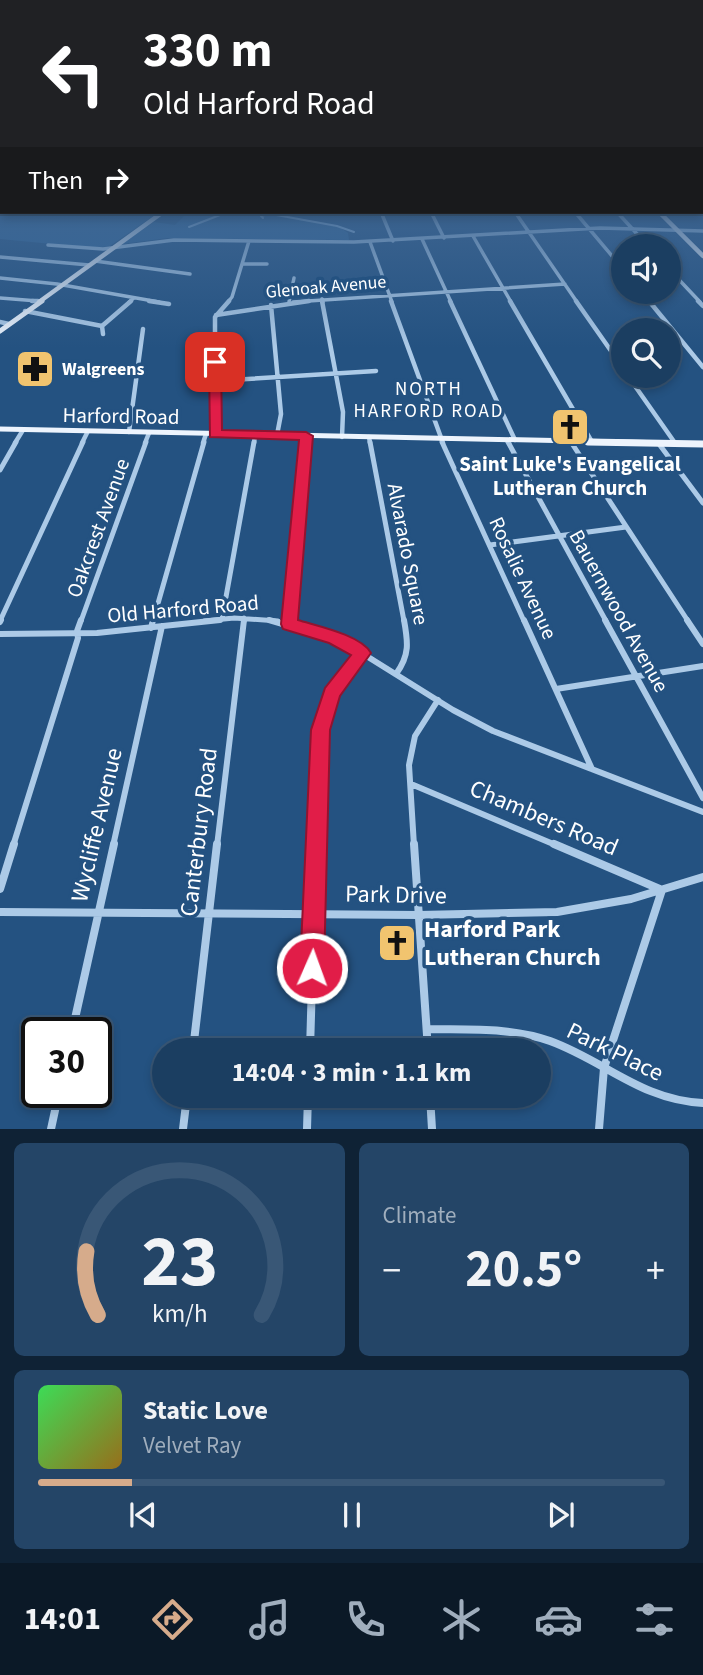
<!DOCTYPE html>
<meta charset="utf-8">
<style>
:root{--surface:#1b3e61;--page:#244567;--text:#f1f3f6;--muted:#a0aebd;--line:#395776;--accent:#d6ab8b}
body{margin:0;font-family:"Source Sans 3",sans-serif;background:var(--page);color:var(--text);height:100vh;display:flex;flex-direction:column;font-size:26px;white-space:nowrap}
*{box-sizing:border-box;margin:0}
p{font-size:23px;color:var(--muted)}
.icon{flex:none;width:38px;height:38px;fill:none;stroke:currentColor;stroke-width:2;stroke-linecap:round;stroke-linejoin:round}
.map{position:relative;height:1129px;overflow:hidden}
.panel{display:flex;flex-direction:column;gap:14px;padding:14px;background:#0f2235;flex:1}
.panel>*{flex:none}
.banner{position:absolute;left:0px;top:0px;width:704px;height:214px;box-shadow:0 4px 10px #0003,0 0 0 2px var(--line);background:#202124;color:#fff;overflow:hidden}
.controls{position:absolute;left:611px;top:234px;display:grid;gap:14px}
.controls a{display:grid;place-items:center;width:70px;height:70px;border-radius:50%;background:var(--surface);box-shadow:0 4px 10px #0003,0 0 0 2px var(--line);font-size:35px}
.speed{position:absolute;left:21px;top:1017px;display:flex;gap:14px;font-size:35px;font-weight:700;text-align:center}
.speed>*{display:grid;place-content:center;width:91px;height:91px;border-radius:50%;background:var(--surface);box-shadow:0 4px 10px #0003,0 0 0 2px var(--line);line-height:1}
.speed .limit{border:4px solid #111;border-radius:10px;background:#fff;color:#111}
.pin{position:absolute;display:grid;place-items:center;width:60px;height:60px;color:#fff;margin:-30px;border-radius:14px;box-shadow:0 4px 10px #0006}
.me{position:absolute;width:77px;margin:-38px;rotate:2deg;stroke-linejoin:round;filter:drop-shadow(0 0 5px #0008)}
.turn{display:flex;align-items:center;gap:24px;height:147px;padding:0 28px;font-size:32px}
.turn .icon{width:91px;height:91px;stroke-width:2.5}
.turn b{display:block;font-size:49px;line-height:60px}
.then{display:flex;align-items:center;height:66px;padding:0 28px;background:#0003;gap:14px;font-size:26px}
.big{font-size:52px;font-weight:700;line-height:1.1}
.panel .card{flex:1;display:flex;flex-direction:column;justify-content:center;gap:10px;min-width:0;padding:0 24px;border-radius:10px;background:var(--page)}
.panel .dial{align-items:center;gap:0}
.dial svg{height:182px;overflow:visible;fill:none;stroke:var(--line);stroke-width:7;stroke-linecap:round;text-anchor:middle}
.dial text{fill:var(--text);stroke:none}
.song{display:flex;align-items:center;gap:21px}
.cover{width:84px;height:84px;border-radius:10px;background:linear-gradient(135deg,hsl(130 70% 55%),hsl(40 70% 35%))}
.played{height:7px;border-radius:4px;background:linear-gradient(90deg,var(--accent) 15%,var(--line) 15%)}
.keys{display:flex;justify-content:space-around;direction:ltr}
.heat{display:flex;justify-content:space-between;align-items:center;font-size:38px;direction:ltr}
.panel .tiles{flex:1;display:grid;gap:14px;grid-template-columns:1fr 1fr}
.card:last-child{grid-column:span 2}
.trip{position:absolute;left:152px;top:1038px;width:399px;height:70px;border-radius:35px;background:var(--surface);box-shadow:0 4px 10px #0003,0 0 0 2px var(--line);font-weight:700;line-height:70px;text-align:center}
.dock{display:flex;height:112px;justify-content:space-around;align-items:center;background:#0b1927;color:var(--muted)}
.dock .icon{width:49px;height:49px}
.dock .selected{color:var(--accent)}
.dock b{font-size:32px;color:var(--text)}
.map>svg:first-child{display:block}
.green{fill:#2f6599}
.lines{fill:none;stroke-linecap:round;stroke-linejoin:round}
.stream{stroke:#a0c5e8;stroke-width:2}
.minor-far4{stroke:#accae7;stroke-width:3.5}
.minor-far3{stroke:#accae7;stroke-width:4.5}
.minor-far2{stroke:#accae7;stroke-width:5}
.minor-far1{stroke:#accae7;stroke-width:6}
.minor{stroke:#accae7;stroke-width:8}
.major-far2{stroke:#edf4fd;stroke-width:4.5}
.major-far1{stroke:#edf4fd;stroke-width:5}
.major{stroke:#edf4fd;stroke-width:7}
.route{fill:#e11d48;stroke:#92132f;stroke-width:2}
.labels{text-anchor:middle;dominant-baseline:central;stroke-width:7;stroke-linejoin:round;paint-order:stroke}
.far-street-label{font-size:18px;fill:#fff;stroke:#245281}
.far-poi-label{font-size:18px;font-weight:bold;fill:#fff;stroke:#245281;text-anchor:start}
.far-neighbourhood-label{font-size:19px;letter-spacing:2px;fill:#fff;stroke:#245281}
.street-label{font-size:21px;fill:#fff;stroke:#245281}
.poi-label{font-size:21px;font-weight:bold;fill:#fff;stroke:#245281}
.near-street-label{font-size:24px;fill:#fff;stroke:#245281}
.near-poi-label{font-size:24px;font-weight:bold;fill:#fff;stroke:#245281;text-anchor:start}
</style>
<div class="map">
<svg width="703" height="1129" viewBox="0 0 703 1129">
<rect width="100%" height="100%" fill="#245281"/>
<path class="green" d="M0,190L2,212H159L110,246L94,248L0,239Z
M183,212H264L339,227L348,233L349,240L168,238L122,244L154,222L175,225L186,214Z"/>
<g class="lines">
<path class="stream" d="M260,212L337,226L354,232
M262,212L265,215L261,216L263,218
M189,227L220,215L239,212"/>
<path class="minor-far4" d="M381,212L393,241
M431,212L444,238
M515,212L577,302
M575,212L623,269
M617,212L649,247
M473,236L511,302
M422,239L451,302
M370,242L392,302
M48,245L103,249L174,240L354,242L600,228L703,231
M0,257L89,265
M95,261L190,274
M242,264H267
M668,268L700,302
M0,278L57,284L159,302
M642,292L650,302
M0,298L38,301
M322,299L323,302
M129,302L134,298
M228,302L232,297L249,241
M289,302L294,278
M293,302L565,284"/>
<path class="minor-far3" d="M32,301H38
M149,301L169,304
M322,301L343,412L342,437
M391,301L443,443
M450,301L515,440
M510,301L592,442
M576,301L623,368
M649,301L703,367
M698,301L703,306
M271,305L281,414L277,435
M25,311L102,326
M216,315L309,301
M0,322L9,324
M103,334L102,326L131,301
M628,376L675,443
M215,381L376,371
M129,432L143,329
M215,434V317L229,301
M369,437L370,443
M507,440L509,443
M571,441L572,443
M15,443L23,430
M82,443L88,431
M145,443L149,433
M203,443L206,434
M254,443L255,435
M305,443L306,436"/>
<path class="minor-far2" d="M370,442L404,621
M442,442L524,621
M508,442L606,621
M571,442L688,621
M673,442L675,444
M659,444L703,503
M0,470L16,442
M490,545L626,527
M222,619L254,442
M0,621L83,442
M81,621L146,442
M153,621L204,442
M204,621L234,618L278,621
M244,621V618
M289,621L305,442"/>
<path class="minor-far1" d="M269,620L344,642L453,710L493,731L703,812
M524,620L592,769
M605,620L703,798
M687,620L703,644
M0,622L1,620
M289,624V620
M151,628L153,620
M0,634L97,633L220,620
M396,674C410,655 408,642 404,620
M556,689L703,666
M411,784L558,846
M13,846L78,638L77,631L81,620
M113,846L162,626
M217,846L244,620
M316,846L320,730L332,693L363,653
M414,846L409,765L415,736L438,700"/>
<path class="minor" d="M414,844L428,1050
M554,844L662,890L604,1068L599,1129
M0,889L14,844
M0,912L419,915L557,912L631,899L703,877
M427,1029C468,1030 511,1027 550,1041C605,1061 641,1100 703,1103
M72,1032L114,844
M193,1050L217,844
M310,1050L316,844
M430,1096L432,1129
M51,1129L59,1092
M183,1129L187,1096
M307,1129L308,1096"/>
<path class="major-far2" d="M659,212L703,256
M39,302L163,212"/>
<path class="major-far1" d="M0,331L42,301
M0,429L670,443"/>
<path class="major" d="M588,442L703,444"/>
</g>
<linearGradient id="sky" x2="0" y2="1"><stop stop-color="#142d47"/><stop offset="0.55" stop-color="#3f6692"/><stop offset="1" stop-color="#3f6692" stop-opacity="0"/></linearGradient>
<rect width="703" height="348" fill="url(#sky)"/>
<path class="route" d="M215,358L221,362L222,430L306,432L313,436L298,620C317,626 361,635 371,653L340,696L330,730L324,968L321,976L312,980L304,976L300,968L311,730L325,688L351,655L329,643L283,629L281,624L299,440L210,437L209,362Z"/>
<defs>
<symbol id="pharmacy-square" viewBox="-11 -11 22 22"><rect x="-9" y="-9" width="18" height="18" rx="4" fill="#f1c46f" stroke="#245281"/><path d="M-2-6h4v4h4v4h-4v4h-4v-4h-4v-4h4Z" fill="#111"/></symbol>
<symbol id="church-square" viewBox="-11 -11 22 22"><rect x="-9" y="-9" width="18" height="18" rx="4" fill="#f1c46f" stroke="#245281"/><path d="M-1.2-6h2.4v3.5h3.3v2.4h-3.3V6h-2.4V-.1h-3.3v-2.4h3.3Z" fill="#111"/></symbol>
</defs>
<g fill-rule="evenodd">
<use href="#pharmacy-square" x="13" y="347" width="44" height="44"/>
<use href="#church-square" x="548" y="405" width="44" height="44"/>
<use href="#church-square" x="375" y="921" width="44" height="44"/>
</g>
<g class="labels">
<g class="far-street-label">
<text transform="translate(326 287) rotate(-5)">Glenoak Avenue</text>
</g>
<g class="far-poi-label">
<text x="62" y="369">Walgreens</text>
</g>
<g class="far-neighbourhood-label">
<text x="429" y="389">NORTH<tspan x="429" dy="22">HARFORD ROAD</tspan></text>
</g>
<g class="street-label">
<text transform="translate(121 416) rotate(1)">Harford Road</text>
<text transform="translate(98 528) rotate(-70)">Oakcrest Avenue</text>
<text transform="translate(408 554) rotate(79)">Alvarado Square</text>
<text transform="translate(523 578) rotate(65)">Rosalie Avenue</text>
<text transform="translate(183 609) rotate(-5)">Old Harford Road</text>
<text transform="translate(619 611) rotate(61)">Bauernwood Avenue</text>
</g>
<g class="poi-label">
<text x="570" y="464">Saint Luke's Evangelical<tspan x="570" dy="24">Lutheran Church</tspan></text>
</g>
<g class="near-street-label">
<text transform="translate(544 818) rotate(23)">Chambers Road</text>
<text transform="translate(97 825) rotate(-77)">Wycliffe Avenue</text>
<text transform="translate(199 832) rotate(-83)">Canterbury Road</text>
<text transform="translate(396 895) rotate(1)">Park Drive</text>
<text transform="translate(615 1052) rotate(26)">Park Place</text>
</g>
<g class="near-poi-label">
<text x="424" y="929">Harford Park<tspan x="424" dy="28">Lutheran Church</tspan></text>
</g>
</g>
</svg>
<div class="controls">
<a><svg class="icon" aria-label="sound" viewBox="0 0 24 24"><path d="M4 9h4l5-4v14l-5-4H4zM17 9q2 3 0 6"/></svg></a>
<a><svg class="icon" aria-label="search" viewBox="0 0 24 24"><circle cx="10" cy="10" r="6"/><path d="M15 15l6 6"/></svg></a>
</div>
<div class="speed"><div class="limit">30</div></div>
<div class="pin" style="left:215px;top:362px;background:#d93025"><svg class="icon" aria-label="arrive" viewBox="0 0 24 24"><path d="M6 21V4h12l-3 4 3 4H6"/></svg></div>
<svg class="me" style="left:312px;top:968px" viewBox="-20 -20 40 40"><circle r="17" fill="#e11d48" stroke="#fff" stroke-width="3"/><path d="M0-11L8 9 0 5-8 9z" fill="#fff"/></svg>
<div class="trip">14:04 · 3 min · 1.1 km</div>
<div class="banner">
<div class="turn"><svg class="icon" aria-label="left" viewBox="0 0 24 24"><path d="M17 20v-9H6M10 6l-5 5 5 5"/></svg><div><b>330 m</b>Old Harford Road</div></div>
<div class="then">Then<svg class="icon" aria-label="right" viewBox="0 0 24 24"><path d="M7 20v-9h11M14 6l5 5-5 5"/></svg></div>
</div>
</div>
<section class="panel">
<div class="tiles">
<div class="card dial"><svg viewBox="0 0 100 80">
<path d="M14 69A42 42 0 1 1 86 69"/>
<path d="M14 69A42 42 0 0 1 9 41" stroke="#d6ab8b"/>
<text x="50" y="56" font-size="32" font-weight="700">23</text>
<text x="50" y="72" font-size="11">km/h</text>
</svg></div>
<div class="card"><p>Climate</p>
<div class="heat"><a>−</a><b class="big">20.5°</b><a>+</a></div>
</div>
<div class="card">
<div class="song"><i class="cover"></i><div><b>Static Love</b><p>Velvet Ray</p></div></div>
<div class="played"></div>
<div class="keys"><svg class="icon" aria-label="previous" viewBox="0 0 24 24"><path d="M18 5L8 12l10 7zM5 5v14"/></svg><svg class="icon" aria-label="pause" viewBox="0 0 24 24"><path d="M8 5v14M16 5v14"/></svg><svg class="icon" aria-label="next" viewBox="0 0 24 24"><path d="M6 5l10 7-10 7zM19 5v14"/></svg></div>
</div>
</div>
</section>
<nav class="dock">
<b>14:01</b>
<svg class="icon selected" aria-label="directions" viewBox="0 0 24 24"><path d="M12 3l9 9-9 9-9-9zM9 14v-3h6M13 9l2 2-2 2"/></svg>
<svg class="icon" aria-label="music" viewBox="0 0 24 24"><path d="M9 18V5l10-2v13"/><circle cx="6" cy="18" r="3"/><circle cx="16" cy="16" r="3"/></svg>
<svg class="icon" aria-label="phone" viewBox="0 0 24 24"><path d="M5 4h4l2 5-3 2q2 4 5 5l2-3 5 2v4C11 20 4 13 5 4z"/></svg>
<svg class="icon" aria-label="climate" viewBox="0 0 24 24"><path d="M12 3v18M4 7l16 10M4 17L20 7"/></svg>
<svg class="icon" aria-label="car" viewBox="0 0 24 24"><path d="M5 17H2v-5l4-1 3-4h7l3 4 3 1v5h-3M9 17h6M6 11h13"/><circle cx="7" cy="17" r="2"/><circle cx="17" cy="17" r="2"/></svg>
<svg class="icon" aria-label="filters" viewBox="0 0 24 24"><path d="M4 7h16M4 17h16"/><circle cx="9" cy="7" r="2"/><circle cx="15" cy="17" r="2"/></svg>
</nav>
